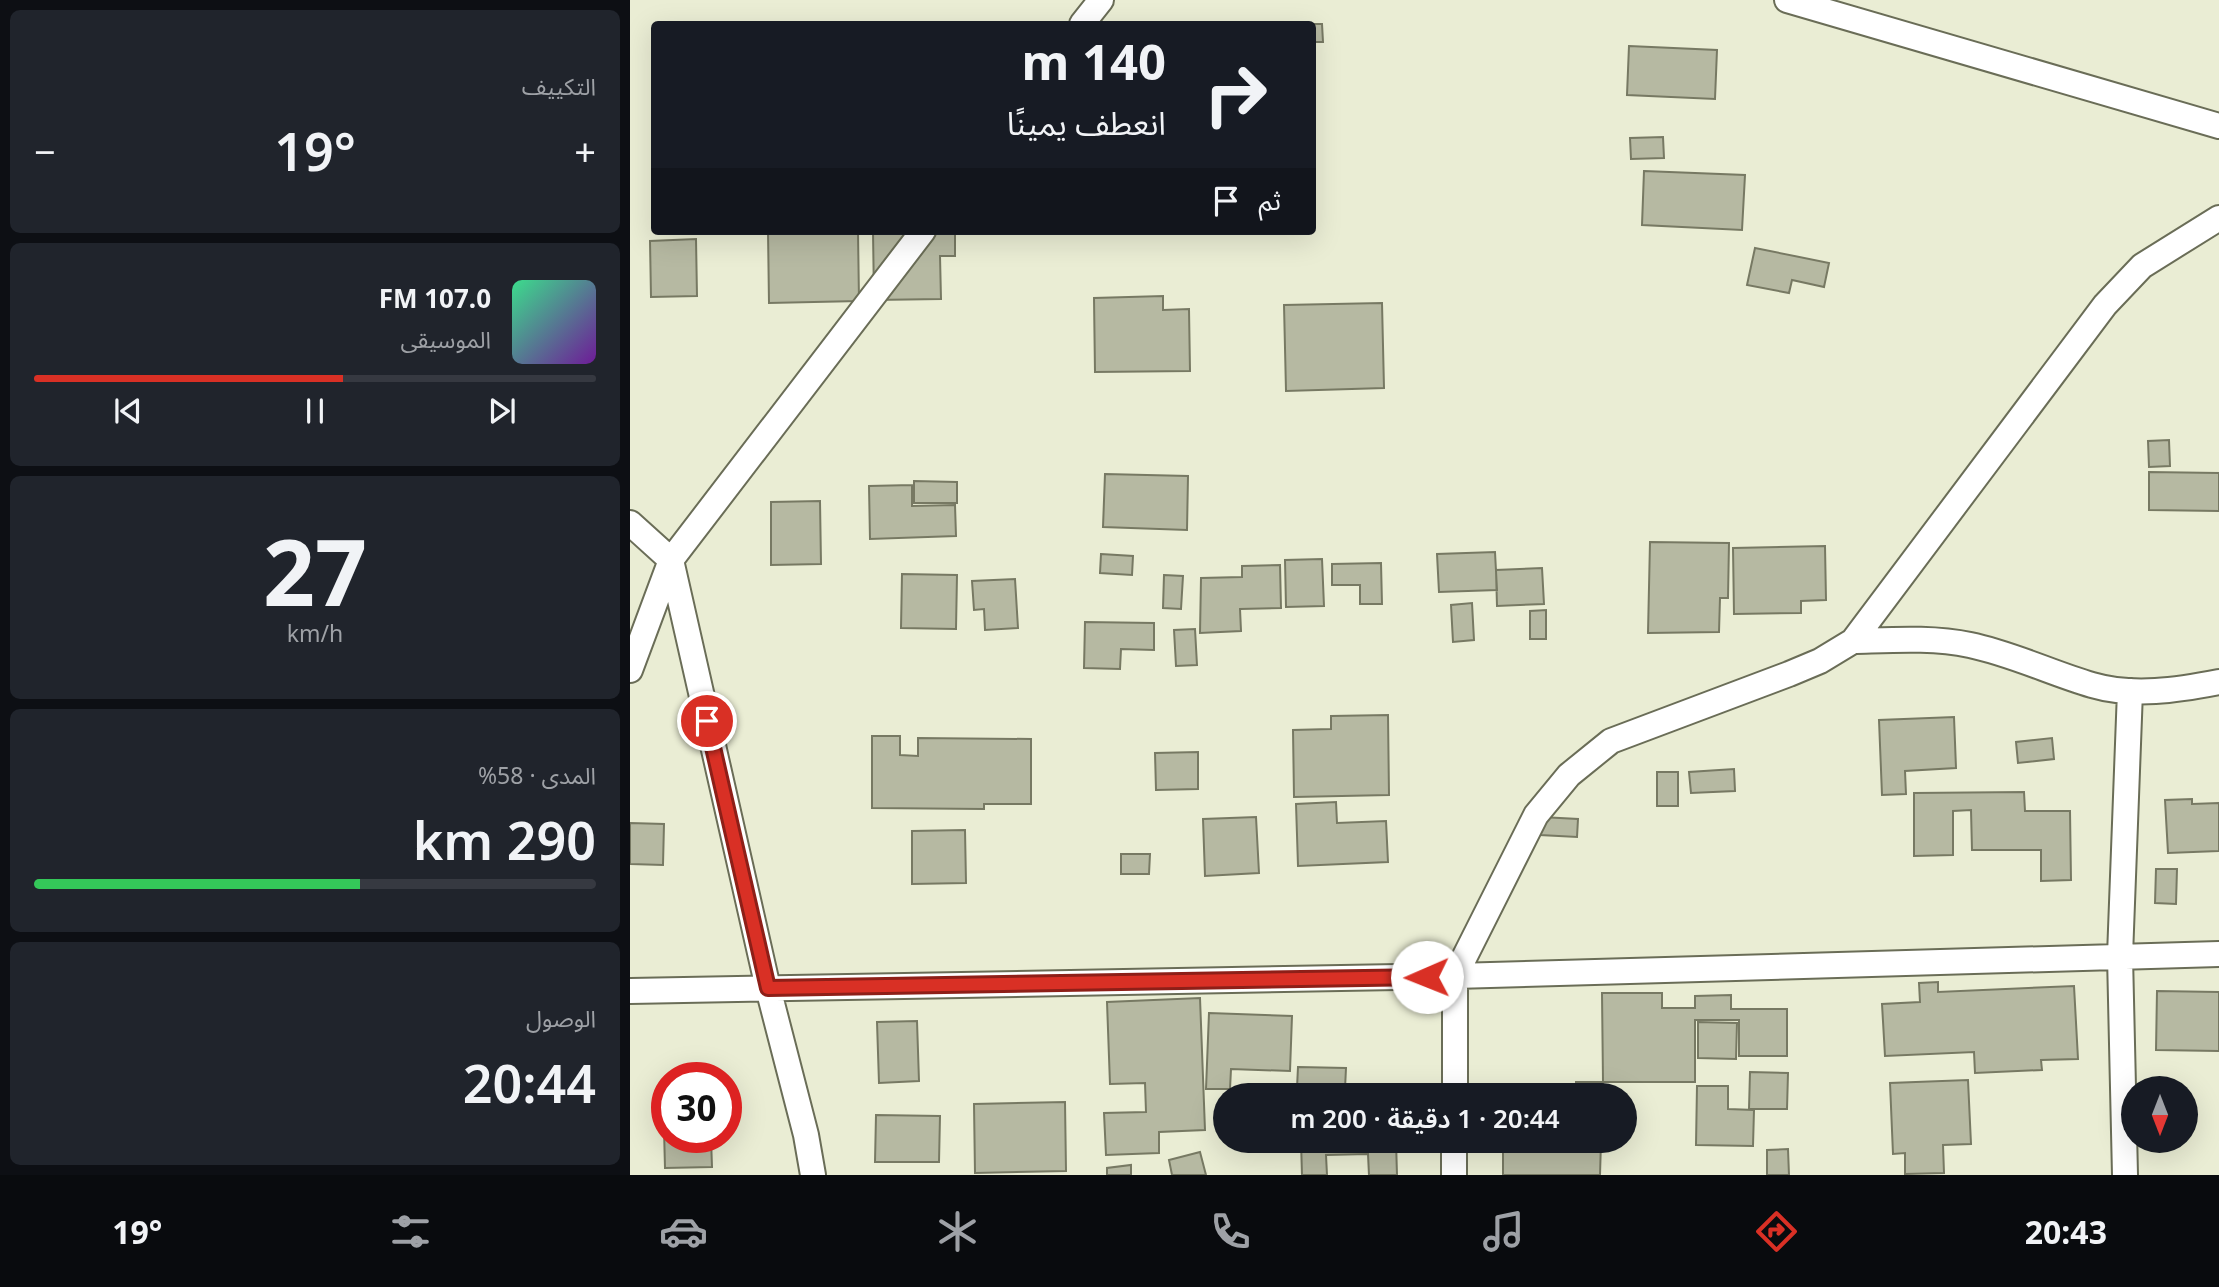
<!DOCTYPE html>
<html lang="ar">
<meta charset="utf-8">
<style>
:root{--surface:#171b24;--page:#20242c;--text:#f1f3f6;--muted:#9ea1a6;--line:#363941;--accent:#d93025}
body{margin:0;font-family:"Noto Sans","Noto Sans Arabic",sans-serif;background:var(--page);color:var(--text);direction:rtl;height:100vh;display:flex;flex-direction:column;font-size:26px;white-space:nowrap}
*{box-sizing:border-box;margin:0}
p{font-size:23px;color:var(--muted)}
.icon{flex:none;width:38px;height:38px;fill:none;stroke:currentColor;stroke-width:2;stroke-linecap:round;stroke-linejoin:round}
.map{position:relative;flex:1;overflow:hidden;direction:ltr}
.sheet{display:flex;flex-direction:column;gap:10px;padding:10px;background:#0d0f14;width:630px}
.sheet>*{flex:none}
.top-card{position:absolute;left:21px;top:21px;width:665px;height:214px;border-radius:7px;box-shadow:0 7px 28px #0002;direction:rtl;background:#171b24;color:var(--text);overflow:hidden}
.needle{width:46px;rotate:180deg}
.tools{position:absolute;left:1491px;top:1076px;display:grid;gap:14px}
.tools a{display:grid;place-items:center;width:77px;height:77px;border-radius:50%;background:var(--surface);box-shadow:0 7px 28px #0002;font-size:35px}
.speed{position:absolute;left:21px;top:1062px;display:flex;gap:14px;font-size:35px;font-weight:700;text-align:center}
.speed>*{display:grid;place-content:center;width:91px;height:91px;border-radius:50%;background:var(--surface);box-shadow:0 7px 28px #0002;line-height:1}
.speed .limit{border:10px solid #d22;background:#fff;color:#111}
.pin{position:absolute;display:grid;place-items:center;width:60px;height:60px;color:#fff;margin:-30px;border:4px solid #fff;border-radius:50%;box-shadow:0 2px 7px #0007}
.me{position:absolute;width:77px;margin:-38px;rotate:269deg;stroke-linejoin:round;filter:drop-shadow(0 0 5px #0008)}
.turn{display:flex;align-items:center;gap:24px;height:147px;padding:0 35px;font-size:32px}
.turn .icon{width:91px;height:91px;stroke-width:2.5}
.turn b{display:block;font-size:49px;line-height:60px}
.then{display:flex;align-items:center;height:66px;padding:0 35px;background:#0003;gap:14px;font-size:26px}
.big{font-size:52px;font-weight:600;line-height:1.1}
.sheet .card{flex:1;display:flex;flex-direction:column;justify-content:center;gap:10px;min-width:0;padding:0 24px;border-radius:10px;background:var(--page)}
.sheet .dial{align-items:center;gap:0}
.dial b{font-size:91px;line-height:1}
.song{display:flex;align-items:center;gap:21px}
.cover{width:84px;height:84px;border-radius:10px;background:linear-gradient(135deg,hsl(150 70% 55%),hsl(280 70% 35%))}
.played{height:7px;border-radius:4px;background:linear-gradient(90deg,var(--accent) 55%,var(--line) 55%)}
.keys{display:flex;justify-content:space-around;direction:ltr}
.heat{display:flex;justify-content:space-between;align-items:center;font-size:38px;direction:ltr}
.charge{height:10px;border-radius:5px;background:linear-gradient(90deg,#34c759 58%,var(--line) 0)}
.trip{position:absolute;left:583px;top:1083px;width:424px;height:70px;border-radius:35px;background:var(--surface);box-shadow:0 7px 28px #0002;font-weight:600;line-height:70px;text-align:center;direction:rtl}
.menu{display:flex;height:112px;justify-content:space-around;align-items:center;background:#090b0e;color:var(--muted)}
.menu .icon{width:49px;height:49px}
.menu .active{color:var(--accent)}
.menu b{font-size:32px;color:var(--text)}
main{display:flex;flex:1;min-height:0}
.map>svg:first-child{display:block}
.building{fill:#b6b9a2;stroke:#777963;stroke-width:2}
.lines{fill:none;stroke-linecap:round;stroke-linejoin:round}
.street-casing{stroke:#6a6d57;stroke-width:28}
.street{stroke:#fff;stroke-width:24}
.route-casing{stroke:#8d1f18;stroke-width:18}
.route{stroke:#d93025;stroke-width:12}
</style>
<main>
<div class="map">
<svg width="1589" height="1175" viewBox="0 0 1589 1175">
<rect width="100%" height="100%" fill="#eaedd4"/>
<path class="building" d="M671,24H692L693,42H682V24Z
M999,46L1087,50L1085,99L997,95Z
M1033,137L1034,158L1001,159L1000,138Z
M1014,171L1115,175L1112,230L1012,225Z
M138,231H228L229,301L139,303Z
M243,231H325V256H310L311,299L244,300Z
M66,239L67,296L21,297L20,241Z
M1125,248L1199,263L1194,287L1162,280L1159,293L1117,285Z
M533,296V310L559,309L560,371L465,372L464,298Z
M752,303L754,388L656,391L654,305Z
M1539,440L1540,466L1519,467L1518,441Z
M1519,472L1589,473V511L1519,510Z
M475,474L558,476L557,530L473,527Z
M284,481L327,482V503H284Z
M282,485V506L325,505L326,536L240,539L239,486Z
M190,501L191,564L141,565V502Z
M1020,542L1099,543L1098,598H1090L1089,632L1018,633Z
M1195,546L1196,600L1171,601V613L1104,614L1103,548Z
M865,552L867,590L809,592L807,554Z
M471,554L503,556L502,575L470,573Z
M692,559L694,606L656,607L655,560Z
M751,563L752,604H730V585H702V564Z
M650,565L651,608L610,609L611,631L570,633L571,578L612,577V566Z
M912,568L914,604L867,606L866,570Z
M272,574L327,575L326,629L271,628Z
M534,575L553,576L551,609L533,608Z
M385,579L388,628L355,630L354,609L344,610L342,581Z
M842,603L844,640L823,642L821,605Z
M916,610V639H900V611Z
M455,622L524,623V650L491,649L490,669L454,668Z
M565,629L567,665L546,666L544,630Z
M758,715L759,795L664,797L663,730L701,729V716Z
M1324,717L1326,768L1275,771L1276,794L1252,795L1249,720Z
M242,736H270V755L288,756V738L401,739V804H354V809L242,808Z
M1422,738L1424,759L1388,763L1386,742Z
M568,752V789L526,790L525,753Z
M1104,769L1105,791L1061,793L1059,772Z
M1027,772H1048V806H1027Z
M1394,792L1395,811H1440L1441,880L1411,881V850H1342L1341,810L1323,811V855L1284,856V793Z
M1562,799V804L1589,803V851L1538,853L1535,800Z
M706,802L707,823L756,821L758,862L668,866L666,804Z
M626,817L629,873L575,876L573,819Z
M911,817L948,819L947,837L910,835Z
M0,823L34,824L33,865L0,864Z
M335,830L336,883L282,884V831Z
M491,854H520L519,874H491Z
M1526,869H1547L1546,904L1525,903Z
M1308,982V992L1444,986L1448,1059L1411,1060L1412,1070L1345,1073L1344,1052L1255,1056L1252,1004L1290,1002L1289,983Z
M1527,991L1589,992V1051L1526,1050Z
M972,993H1032V1008H1065V996L1101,995V1009H1157V1056H1109V1020H1065V1082H973Z
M570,998L575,1130L529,1132V1153L476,1155L474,1113L516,1112L515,1083L480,1084L477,1002Z
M579,1013L662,1016L660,1071L601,1069L600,1089H576Z
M287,1021L289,1081L249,1083L247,1022Z
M1068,1022L1107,1023L1106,1059L1068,1058Z
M668,1067L716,1068L715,1089L667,1088Z
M1120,1072L1158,1073L1157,1109H1119Z
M1338,1080L1341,1144L1313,1145L1314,1173L1275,1174V1153L1263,1154L1260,1083Z
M946,1082H973L972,1096H874V1093L946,1095Z
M1067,1086H1098V1109L1124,1110L1123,1146L1066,1145Z
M435,1102L436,1171L345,1173L344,1104Z
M246,1115L310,1116L309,1162H245Z
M34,1129H37V1138H81L82,1167L35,1168Z
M671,1141H766L767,1175H739L738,1154L696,1155L697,1175H672Z
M873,1141H971L970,1175H873Z
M1158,1149L1159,1175H1137V1150Z
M570,1152L576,1175H542L539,1160Z
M501,1165V1175H477V1168Z"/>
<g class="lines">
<defs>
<path id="street" d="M1157,0L1589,126
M452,24L471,0
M0,523L41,560L138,988L176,1135L183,1175
M1223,641C1262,640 1302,637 1340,645C1383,654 1421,673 1462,685C1503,697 1548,690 1589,682
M0,670L41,560L293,231
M0,991L825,976L1589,954
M825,1096V976L906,815L939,775L981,741L1159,674L1190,661L1223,641L1475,305L1512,266L1589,218
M824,1175V1141
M1495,1175L1490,956L1500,691"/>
</defs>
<use href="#street" class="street-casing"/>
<use href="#street" class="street"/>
</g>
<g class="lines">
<defs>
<path id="route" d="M77,721L138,988L797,977"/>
</defs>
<use href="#route" class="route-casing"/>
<use href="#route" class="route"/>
</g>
</svg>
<div class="tools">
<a><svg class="needle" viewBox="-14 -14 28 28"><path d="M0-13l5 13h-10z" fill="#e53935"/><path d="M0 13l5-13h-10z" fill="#9ea1a6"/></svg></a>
</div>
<div class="speed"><div class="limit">30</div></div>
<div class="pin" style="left:77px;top:721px;background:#d93025"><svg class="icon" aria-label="arrive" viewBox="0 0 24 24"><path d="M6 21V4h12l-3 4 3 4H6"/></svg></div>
<svg class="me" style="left:797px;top:977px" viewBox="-20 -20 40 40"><circle r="19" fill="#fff"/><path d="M0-13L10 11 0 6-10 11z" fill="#d93025"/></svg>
<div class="trip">20:44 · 1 دقيقة · 200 m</div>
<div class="top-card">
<div class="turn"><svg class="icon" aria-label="right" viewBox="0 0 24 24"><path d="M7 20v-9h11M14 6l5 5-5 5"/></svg><div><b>140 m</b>انعطف يمينًا</div></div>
<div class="then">ثم<svg class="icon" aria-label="arrive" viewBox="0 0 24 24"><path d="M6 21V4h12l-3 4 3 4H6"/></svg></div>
</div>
</div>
<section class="sheet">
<div class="card"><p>التكييف</p>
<div class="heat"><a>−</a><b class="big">19°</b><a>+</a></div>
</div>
<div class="card">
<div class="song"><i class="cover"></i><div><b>107.0 FM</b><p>الموسيقى</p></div></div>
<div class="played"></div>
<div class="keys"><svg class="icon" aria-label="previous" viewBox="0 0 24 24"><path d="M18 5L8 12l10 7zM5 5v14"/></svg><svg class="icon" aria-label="pause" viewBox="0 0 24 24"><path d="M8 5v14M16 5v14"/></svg><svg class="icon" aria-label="next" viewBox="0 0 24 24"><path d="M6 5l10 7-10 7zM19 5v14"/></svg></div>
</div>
<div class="card dial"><b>27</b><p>km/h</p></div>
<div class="card"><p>المدى · 58%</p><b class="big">290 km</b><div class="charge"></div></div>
<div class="card"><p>الوصول</p><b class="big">20:44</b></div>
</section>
</main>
<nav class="menu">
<b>20:43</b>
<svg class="icon active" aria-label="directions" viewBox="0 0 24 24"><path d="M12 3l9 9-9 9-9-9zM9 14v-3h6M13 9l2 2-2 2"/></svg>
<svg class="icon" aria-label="music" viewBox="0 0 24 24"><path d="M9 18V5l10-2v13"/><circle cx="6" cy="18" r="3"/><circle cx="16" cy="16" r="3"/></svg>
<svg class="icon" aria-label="phone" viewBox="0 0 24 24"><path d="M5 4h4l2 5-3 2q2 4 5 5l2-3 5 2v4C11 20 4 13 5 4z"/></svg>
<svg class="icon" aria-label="climate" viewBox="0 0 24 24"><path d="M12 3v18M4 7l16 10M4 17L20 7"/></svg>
<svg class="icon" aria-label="car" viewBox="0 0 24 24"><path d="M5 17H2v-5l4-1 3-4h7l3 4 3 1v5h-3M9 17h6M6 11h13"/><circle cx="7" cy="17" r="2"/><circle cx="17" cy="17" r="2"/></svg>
<svg class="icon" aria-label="filters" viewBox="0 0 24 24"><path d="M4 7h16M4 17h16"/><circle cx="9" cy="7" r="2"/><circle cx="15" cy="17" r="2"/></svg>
<b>19°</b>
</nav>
